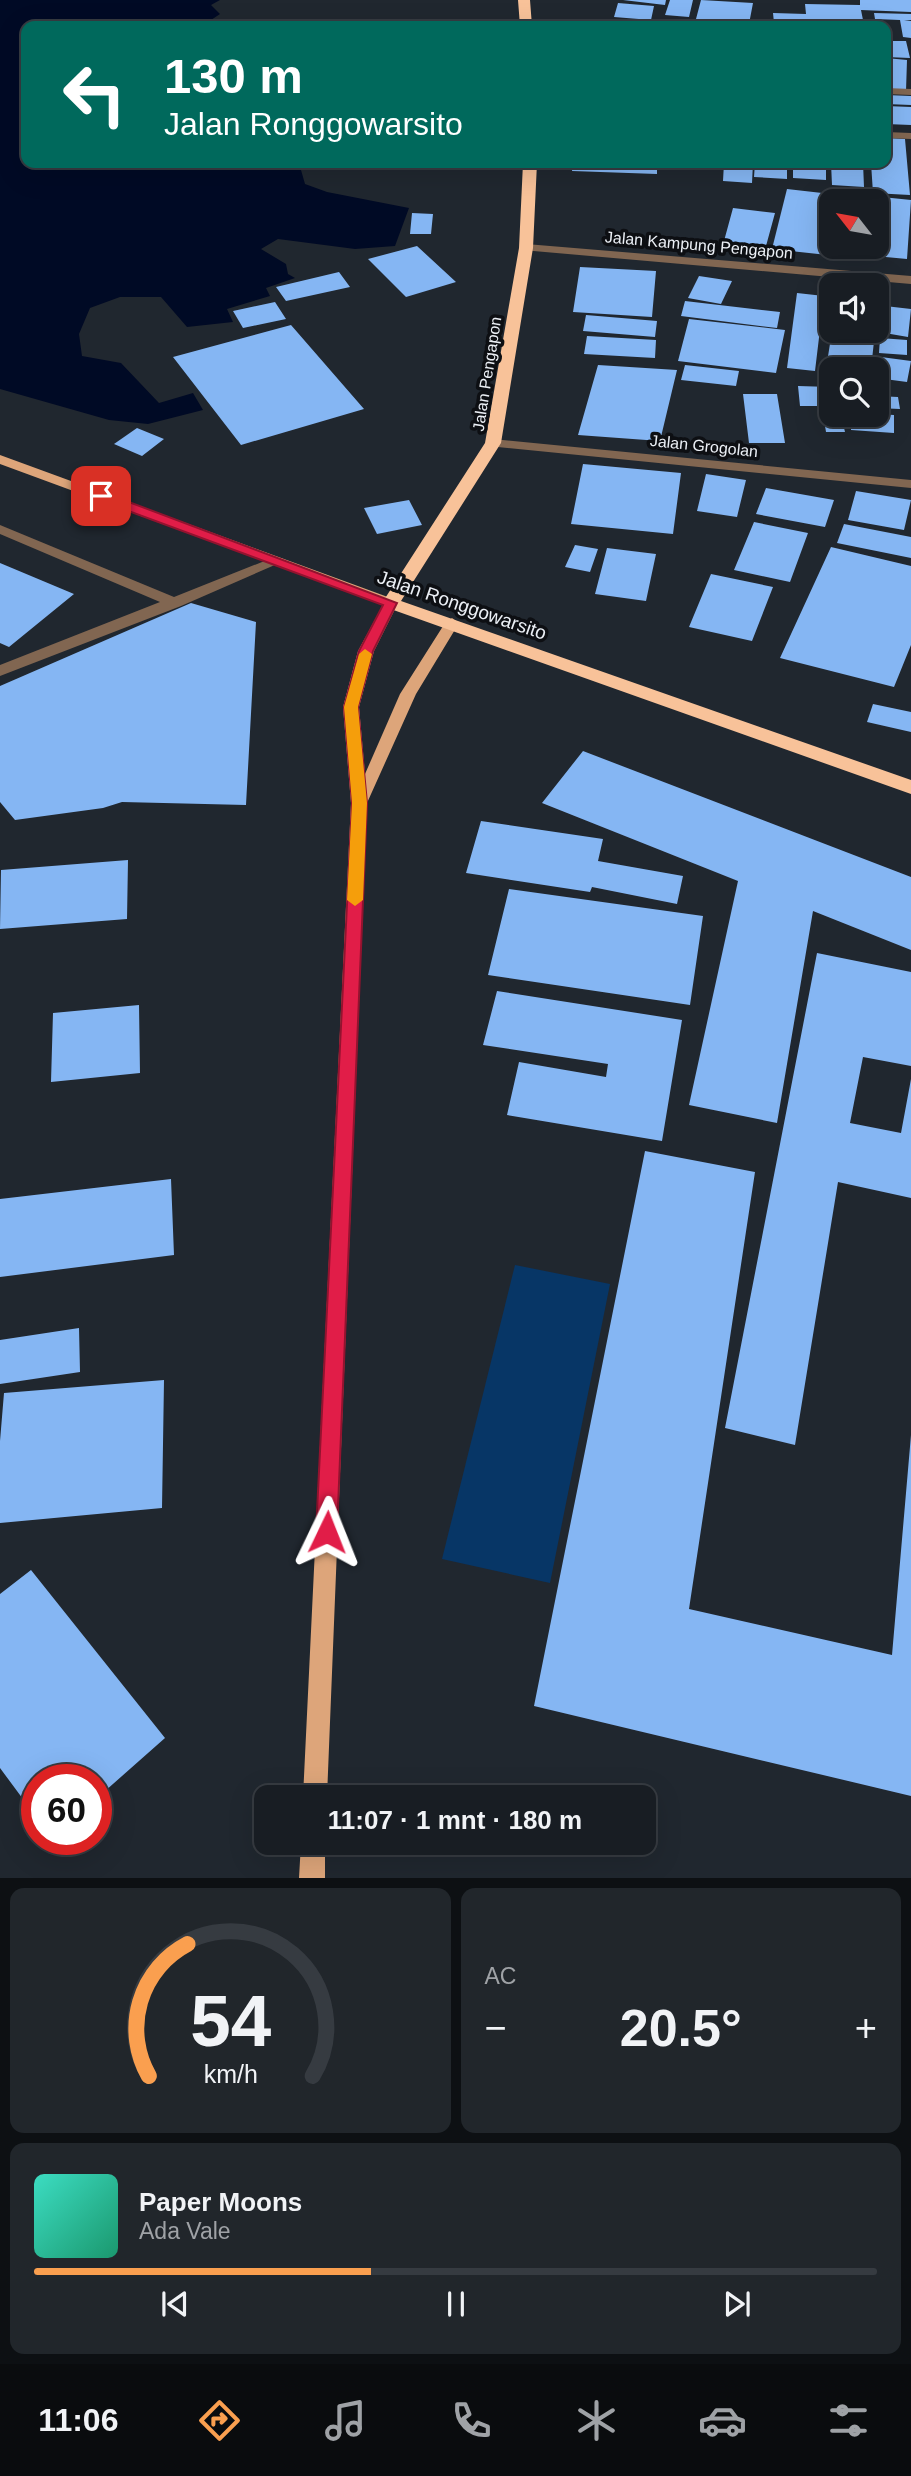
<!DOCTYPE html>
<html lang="id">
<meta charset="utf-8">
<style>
:root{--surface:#181d23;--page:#21262b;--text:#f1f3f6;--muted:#9fa2a6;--line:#363b41;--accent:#fa9f4f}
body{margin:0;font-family:Helvetica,sans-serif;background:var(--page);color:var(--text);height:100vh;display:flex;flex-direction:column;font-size:26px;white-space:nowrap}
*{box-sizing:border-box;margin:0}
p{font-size:23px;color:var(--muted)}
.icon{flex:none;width:38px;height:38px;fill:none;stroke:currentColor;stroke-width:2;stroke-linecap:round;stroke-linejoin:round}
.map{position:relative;height:1878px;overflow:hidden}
.panel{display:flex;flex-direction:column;gap:10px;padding:10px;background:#0d1013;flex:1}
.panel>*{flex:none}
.top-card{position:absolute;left:21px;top:21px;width:870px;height:147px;border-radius:14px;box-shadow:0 7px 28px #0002,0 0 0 2px var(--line);background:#00695c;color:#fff;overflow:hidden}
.needle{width:46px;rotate:301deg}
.fabs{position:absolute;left:819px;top:189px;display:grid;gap:14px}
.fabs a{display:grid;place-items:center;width:70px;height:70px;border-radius:14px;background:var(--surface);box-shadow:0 7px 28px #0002,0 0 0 2px var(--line);font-size:35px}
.speed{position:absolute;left:21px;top:1764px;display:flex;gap:14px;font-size:35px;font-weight:700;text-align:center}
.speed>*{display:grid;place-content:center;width:91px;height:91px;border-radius:50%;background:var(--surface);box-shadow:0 7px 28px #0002,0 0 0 2px var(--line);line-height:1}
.speed .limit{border:10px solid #d22;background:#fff;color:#111}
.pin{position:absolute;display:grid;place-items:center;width:60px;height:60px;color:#fff;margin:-30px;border-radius:14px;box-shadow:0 4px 10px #0006}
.me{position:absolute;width:77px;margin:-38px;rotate:2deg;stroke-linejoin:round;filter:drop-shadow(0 0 5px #0008)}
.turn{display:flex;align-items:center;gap:24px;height:147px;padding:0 28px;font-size:32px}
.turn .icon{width:91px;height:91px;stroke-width:2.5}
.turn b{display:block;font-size:49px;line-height:60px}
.big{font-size:52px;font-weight:700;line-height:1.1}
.panel .card{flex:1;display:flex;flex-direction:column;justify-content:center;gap:10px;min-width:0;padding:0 24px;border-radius:14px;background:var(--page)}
.panel .dial{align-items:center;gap:0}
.dial svg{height:182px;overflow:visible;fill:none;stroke:var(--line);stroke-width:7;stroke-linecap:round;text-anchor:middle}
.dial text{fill:var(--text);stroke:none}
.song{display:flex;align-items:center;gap:21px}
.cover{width:84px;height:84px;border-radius:10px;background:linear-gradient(135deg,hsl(170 70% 55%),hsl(160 70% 35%))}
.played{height:7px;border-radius:4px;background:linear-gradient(90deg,var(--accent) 40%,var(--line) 40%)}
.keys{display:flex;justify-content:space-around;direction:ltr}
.heat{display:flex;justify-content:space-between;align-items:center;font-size:38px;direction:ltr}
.panel .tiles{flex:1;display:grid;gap:10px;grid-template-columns:1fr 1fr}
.card:last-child{grid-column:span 2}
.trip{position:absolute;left:254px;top:1785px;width:402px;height:70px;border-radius:14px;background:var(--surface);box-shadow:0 7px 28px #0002,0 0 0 2px var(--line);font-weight:700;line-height:70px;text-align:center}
.tab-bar{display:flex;height:112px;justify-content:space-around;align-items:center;background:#0a0c0e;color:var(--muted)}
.tab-bar .icon{width:49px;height:49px}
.tab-bar .current{color:var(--accent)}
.tab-bar b{font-size:32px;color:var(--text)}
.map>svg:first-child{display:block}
.green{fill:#073666}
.water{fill:#000a25}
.building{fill:#85b6f3}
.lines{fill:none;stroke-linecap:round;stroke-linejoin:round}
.street{fill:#816651;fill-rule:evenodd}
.primary{fill:#dda57a;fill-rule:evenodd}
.highway{fill:#f8c299;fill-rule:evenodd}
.route{fill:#e11d48;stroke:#92132f;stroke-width:2}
.slow{fill:#f59e0b}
.labels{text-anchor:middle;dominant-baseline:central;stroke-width:7;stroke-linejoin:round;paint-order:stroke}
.far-street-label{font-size:16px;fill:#ebeff5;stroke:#0d0f13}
.street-label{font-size:19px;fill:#ebeff5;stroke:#0d0f13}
</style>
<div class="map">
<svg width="911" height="1878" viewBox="0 0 911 1878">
<rect width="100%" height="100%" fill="#20272f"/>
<path class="green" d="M515,1265L610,1284L550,1583L442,1559Z"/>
<path class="water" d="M0,0H220L211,5L220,14L202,26H26V163H299L305,184L327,192L409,208L395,246L355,249L278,239L261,249L286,264L288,274L295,278L266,288L270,296L227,309L233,322L187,327L161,297H120L90,308L79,334L82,356L121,363L159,403L193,393L203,410L148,424L109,420L0,389Z"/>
<path class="building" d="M623,0H666L665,5Z
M670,0H693L689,17L665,15Z
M701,0L753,3L749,24L696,19Z
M860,0H911V12L861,10L864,25L774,23L773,13L806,14L805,4L860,5Z
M618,3L654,6L651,20L614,17Z
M874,13L911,14V20L904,21H911V38L903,37L900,20L875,19Z
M886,41H906L910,58L886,57Z
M886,58L907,60L906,91L886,89Z
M886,95L911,96V105L886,104Z
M886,106L911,107V125L886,124Z
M886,138L905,139L910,195L873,193L871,163H886Z
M573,163H685V170L657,169V174L572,171Z
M724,163H753L752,183L723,181Z
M755,163H787V179L754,177Z
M793,163H826V180L793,178Z
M831,163H863L864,187L832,185Z
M787,189L866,198V201H831V247H857L855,258L772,249Z
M882,197L911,200L907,259L875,256Z
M733,208L775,213L766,246L724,241Z
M412,213L433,214L431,234H410Z
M417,246L456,282L406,297L368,259Z
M580,267L656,271L652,317L573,312Z
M339,272L350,287L286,301L276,287Z
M699,276L732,281L721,304L688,298Z
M797,293L824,296L815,371L787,368Z
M685,301L780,312L777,328L681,316Z
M275,302L286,319L243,328L233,311Z
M885,306L911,309L908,337L879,332Z
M586,315L657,321L655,337L583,331Z
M689,319L785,330L776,373L678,361Z
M291,325L364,409L241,445L173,357Z
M832,331L875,332L871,369H826Z
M587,336L656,340L655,358L584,354Z
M880,338L907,340V355L879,353Z
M881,357L911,361L907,382L877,378Z
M598,365L677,370L660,441L578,435Z
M685,365L739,371L736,386L681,380Z
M798,386L831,387V406H800Z
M743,394H777L785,443H749Z
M877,396L898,397L900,409L877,408Z
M823,413L841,415L845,432H826Z
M877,414L894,415V433L851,430V415Z
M137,428L164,439L142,456L114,444Z
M583,464L681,473L673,534L571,524Z
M706,474L746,480L737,517L697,511Z
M766,488L834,500L825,527L756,514Z
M856,491L911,500L904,530L848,520Z
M409,500L422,525L377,534L364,508Z
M754,522L808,533L790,582L734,570Z
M844,524L911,537V558L837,543Z
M575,545L598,549L590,572L565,567Z
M831,547L911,566V645L894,687L780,658Z
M607,548L656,554L646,601L595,594Z
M0,563L74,594L9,647L0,643Z
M711,574L773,587L752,641L689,627Z
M191,603L256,622L246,805L122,802L103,808L15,820L0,802V686Z
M873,704L911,712V732L867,722Z
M583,751L911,877V950L813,911L777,1123L689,1105L738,881L542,803Z
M481,821L603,839L598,861L683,876L677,904L592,887L590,892L466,873Z
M128,860L127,919L0,929L1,870Z
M509,889L703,916L690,1005L488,975Z
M817,953L911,972V1066L863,1057L850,1123L901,1133L911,1079V1198L838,1182L795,1445L725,1428Z
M497,991L682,1020L662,1141L507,1115L519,1062L606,1077L608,1064L483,1045Z
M139,1005L140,1073L51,1082L53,1013Z
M645,1151L755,1172L689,1609L892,1655L911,1435V1796L534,1706Z
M171,1179L174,1255L0,1277V1199Z
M79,1328L80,1372L0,1384V1340Z
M164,1380L162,1508L0,1523V1441L4,1393Z
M31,1570L165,1738L96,1799V1780H37V1818L0,1768V1594Z"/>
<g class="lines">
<path class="street" d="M886,88L911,89V95L886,94Z
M886,132L911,133V139L886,138Z
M526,244L911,276V284L522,250V246Z
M493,439L911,480V488L488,446L486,443Z
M0,525L174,597L272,558H282L284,561L181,606L0,676V665L160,602L0,534Z"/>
<path class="primary" d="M0,455L396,600L398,603L374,651L359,707L365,774L400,694L445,623L452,618L459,623L416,694L367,803L327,1797H303L351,803L343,707L358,651L383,605L0,464Z
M301,1843H325V1878H299Z"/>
<path class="highway" d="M518,0H530L532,26H520Z
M523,163H537L533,248L501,443L401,601L911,780V794L385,607L382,603L485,443L519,248Z"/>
</g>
<path class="route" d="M96,493H105L397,603L373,651L358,707L367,803L337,1532L334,1539L327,1542L319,1539L316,1532L352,803L344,707L359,651L383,605L96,499Z"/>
<path class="slow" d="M365,649L372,654L358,707L367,803L363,900L355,906L347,900L352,803L344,707L359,654Z"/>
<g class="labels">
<g class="far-street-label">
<text transform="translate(699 245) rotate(5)">Jalan Kampung Pengapon</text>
<text transform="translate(487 374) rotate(-81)">Jalan Pengapon</text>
<text transform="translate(704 446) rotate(6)">Jalan Grogolan</text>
</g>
<g class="street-label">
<text transform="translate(462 605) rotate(19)">Jalan Ronggowarsito</text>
</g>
</g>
</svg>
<div class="fabs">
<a><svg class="needle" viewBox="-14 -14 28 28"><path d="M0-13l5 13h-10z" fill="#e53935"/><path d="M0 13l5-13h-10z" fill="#9fa2a6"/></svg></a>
<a><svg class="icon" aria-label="sound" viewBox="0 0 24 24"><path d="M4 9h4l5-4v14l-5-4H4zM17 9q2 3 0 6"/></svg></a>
<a><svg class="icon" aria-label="search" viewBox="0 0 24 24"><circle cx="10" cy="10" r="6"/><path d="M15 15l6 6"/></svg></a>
</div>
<div class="speed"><div class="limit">60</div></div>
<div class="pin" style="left:101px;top:496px;background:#d93025"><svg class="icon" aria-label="arrive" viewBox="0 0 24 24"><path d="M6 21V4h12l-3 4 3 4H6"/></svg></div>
<svg class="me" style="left:327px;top:1532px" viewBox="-20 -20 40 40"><path d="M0-17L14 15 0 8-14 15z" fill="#e11d48" stroke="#fff" stroke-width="4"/></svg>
<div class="trip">11:07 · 1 mnt · 180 m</div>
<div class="top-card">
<div class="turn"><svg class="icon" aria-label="left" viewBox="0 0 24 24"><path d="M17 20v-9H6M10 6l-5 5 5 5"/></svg><div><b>130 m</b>Jalan Ronggowarsito</div></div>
</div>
</div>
<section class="panel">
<div class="tiles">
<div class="card dial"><svg viewBox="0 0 100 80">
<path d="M14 69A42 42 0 1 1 86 69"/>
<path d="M14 69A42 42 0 0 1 31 11" stroke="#fa9f4f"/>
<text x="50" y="56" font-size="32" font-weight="700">54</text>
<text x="50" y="72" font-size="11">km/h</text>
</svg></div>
<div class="card"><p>AC</p>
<div class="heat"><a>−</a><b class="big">20.5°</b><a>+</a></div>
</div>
<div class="card">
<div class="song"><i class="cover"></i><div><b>Paper Moons</b><p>Ada Vale</p></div></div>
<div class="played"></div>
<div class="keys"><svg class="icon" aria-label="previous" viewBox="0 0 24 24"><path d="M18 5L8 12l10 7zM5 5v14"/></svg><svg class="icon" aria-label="pause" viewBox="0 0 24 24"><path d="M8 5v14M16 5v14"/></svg><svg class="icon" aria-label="next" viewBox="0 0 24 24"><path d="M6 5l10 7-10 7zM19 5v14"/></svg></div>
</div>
</div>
</section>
<nav class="tab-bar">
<b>11:06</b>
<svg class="icon current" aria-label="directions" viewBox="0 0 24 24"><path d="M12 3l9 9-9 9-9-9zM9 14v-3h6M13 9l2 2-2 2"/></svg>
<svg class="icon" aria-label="music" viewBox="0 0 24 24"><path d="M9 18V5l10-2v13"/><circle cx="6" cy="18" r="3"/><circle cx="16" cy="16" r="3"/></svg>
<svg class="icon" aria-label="phone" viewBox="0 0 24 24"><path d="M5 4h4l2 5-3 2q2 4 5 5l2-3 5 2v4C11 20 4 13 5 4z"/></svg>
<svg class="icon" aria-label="climate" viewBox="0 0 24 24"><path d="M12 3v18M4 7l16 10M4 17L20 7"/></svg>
<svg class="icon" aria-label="car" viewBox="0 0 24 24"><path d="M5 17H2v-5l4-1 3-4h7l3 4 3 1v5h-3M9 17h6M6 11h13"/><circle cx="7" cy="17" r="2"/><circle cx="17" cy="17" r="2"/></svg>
<svg class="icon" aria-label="filters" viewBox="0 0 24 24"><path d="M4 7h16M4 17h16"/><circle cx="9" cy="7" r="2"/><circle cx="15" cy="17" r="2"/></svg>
</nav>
